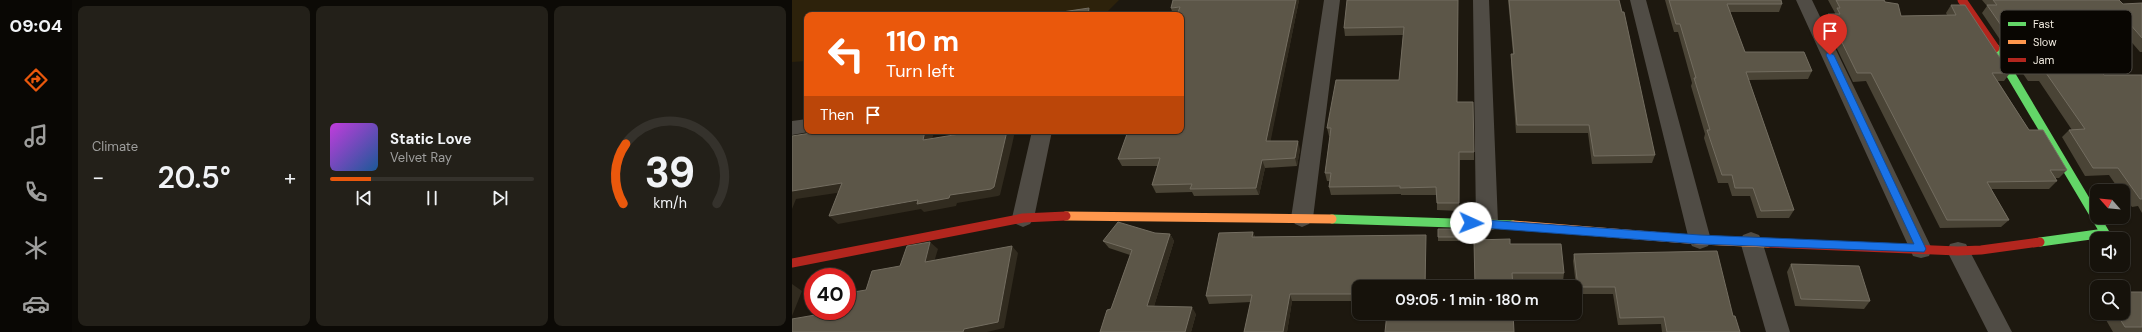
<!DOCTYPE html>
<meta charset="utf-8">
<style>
:root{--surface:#16120b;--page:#232019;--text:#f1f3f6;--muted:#9e9e9d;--line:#35322c;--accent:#ea580c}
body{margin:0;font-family:"DM Sans",sans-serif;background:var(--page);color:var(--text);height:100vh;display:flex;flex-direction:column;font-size:15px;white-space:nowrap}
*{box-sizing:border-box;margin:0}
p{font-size:13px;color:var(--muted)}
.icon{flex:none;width:22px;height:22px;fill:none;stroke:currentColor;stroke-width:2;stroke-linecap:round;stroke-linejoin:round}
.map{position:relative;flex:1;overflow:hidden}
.sheet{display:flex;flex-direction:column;gap:6px;padding:6px;background:#0c0a06;width:720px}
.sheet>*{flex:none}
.guide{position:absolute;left:12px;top:12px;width:380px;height:122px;border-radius:8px;box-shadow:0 1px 3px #0004,0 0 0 1px var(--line);background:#ea580c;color:#fff;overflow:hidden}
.needle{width:26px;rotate:297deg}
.fabs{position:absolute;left:1298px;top:184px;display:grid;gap:8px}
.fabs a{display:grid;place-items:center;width:40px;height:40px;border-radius:8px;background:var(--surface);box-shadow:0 1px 3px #0004,0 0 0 1px var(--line);font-size:20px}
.speed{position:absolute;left:12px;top:268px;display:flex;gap:8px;font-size:20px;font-weight:700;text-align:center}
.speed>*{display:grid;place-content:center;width:52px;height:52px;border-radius:50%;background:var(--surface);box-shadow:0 1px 3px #0004,0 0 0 1px var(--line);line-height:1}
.speed .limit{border:6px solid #d22;background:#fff;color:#111}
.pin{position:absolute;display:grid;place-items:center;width:34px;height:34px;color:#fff;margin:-41px -17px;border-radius:50% 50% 50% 0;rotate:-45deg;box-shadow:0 0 4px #0007}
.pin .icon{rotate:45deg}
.me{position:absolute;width:44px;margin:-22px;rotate:92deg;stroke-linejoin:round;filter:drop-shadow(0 0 3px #0008)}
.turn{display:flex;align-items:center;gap:14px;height:84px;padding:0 16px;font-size:18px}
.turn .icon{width:52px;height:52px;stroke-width:2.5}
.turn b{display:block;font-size:28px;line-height:34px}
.then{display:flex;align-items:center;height:38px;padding:0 16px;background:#0003;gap:8px;font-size:15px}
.big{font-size:30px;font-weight:600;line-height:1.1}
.sheet .widget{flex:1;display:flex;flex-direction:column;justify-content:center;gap:6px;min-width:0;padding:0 14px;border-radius:8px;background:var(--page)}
.sheet .dial{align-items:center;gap:0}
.dial svg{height:104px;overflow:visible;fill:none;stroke:var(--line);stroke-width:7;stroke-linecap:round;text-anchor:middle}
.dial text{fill:var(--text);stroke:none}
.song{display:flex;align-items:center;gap:12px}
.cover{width:48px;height:48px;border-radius:6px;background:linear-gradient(135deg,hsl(290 70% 55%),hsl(210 70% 35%))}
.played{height:4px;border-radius:2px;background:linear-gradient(90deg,var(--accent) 20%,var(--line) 20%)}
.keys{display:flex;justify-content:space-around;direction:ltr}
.heat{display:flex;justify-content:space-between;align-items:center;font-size:22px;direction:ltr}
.sheet .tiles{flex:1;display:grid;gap:6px;grid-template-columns:repeat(3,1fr)}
.trip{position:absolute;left:560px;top:280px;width:230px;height:40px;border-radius:8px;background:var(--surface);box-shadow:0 1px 3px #0004,0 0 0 1px var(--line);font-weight:600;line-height:40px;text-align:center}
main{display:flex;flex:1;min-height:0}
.dock{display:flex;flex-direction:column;width:72px;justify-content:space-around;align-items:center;background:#090704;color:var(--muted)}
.dock .icon{width:28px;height:28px}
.dock .on{color:var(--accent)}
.dock b{font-size:18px;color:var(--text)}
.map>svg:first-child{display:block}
.built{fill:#2d220b}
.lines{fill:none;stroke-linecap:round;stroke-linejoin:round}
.street{fill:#504c45;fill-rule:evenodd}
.fast{stroke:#63d668;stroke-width:9}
.slow{stroke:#ff974d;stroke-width:9}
.jam{stroke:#b3261e;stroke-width:9}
.wall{fill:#4a4436}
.shaded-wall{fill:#312b1f}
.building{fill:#5c5648;stroke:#736d60}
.route{fill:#1a73e8;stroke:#114b97}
.key{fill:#090602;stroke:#4e4a44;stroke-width:1}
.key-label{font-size:11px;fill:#f0eadf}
</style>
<main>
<nav class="dock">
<b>09:04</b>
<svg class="icon on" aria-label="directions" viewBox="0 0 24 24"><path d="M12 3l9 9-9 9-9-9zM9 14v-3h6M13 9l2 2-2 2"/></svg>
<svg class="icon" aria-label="music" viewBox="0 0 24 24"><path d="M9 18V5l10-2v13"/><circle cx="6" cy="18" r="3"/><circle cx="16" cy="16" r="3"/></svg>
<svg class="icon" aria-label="phone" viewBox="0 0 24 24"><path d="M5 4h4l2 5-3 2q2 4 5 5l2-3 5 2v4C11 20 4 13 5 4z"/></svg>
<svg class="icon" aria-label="climate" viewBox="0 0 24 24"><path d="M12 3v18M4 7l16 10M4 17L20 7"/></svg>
<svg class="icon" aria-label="car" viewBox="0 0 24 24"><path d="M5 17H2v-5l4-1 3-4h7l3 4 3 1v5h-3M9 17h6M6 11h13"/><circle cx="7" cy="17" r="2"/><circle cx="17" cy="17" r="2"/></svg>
</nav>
<section class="sheet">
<div class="tiles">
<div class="widget"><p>Climate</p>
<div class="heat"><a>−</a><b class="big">20.5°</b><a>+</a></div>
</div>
<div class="widget">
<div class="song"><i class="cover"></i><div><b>Static Love</b><p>Velvet Ray</p></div></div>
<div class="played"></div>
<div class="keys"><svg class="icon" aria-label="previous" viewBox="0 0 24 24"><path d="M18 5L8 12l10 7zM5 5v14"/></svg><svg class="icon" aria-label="pause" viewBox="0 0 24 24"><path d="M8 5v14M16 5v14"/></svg><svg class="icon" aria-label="next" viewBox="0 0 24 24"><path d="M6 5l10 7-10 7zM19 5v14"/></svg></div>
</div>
<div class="widget dial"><svg viewBox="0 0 100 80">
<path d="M14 69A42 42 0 1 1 86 69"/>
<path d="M14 69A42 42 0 0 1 16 23" stroke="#ea580c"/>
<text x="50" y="56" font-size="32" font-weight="700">39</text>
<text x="50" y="72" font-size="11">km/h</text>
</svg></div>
</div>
</section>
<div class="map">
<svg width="1350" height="332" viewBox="0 0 1350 332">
<rect width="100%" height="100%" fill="#1d180f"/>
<path class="built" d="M0,0H327L312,15H15V61L0,62Z"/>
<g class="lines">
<path class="street" d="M532,0H548L521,218L517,224L510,227L503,224L499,218Z
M681,0H697L706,223L703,229L695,232L687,229L684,223Z
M838,0H854L919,240L916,246L908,249L900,246L897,240Z
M1004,0H1020L1140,249L1137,256L1129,258L1121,256Z
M15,119V131H22L0,135V121Z
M240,131H260L242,218L238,224L231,227L224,224L220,218Z
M959,232L967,235L970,241L998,332H974L948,241L951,235Z
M1166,242L1174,244L1220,332H1196L1155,251L1158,244Z"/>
<path class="fast" d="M1203,48L1313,233L1248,242
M540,219L721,225"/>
<path class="slow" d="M274,216L540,219
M721,225L908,240L976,243"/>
<path class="jam" d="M1170,0L1203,48
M976,243L1166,251L1189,250L1248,242
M0,263L231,218L274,216"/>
</g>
<path class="wall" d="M507,0L478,141L508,149L505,166L473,168L467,195L402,196L400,192L364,193L360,185L366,166H330L326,159L340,134L389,15H381L379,8Z
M666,0L665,102L682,152V160H668L667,211L645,210V195H609V194L539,195L537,187L538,181H535L533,173L538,136H537L535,128L607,80L611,35L553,36L552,28Z
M716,0H827L863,155L860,163L800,164L796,133H724L719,63V54H721Z
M873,0H989L990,4L987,12H938L953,52L1020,71L1016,79L957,80L1002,210L997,218H965L958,196H940L936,183H926L912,138L913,134L899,86L900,83L886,32H882Z
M1036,0H1092L1093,2L1109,16L1155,15L1154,13L1159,5L1218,73L1212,81H1206L1237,130L1275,170L1267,178H1263L1265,181L1257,189H1199L1217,220L1209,227L1148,228L1074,81L1061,82L1032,22L1036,14H1043V13Z
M1190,0H1327L1331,4L1350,3V52H1348L1330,31H1289L1283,38L1312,75H1350V213L1346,206L1340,207L1331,195V191H1328L1317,175L1293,176L1270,137L1277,130H1280L1247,81H1236L1190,13L1195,6Z
M646,229H667V241H646Z
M461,232L463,237L634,243L567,287V301H500L495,332H452L459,302L417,304L414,296Z
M363,233L378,234L382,241L362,306L404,314L399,332H308L319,309L338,255L317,248L311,241Z
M718,244L772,273L771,281H720Z
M782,254L941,316L948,332H870L869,324L826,325L821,294H785L781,261Z
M999,264L1078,301L1072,309L1003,306L995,272Z
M1350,292V332H1321L1310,313H1331Z
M1305,298V304L1302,300Z"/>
<path class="shaded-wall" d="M504,0H507L477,149L474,141Z
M297,8L300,15H296Z
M133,131H140L142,132L138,148L131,140Z
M215,131H223L220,145L208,195L206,196L165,203L164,206L132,212L129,209L46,224L37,216L158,195Z
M506,141L508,149L505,166L503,158Z
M470,160L473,168L467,195L464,188Z
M50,183L58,191L4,199L0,209V191Z
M461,232L464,239L460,237Z
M378,234L382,241L360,313L355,306Z
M634,235V287H633Z
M138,242L146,249L140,269L133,262Z
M220,246L226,253L212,328L195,332H171L172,329Z
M0,284L10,291L0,316Z
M498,294L500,301L495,332H491Z
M400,307L404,314L399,332H393Z"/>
<path class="building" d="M381,0H504L474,141H506L503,158L470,160L464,188L398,189L400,184L360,185L368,158L326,159L335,134H340L341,131H389V15H385L388,7L379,8Z
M555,0H666L665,102H681L682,152H667V203H645L644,187L608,188V186L537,187L539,173H533L539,128H535L544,80H607L612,27L552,28Z
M717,0H827L830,12H832L863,155L802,156L797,125H725L719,54H722Z
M877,0H989L990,4H935L953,52H1012L1020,71L954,72L1002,210L969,211L961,188H943L940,175H930L915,130H918L902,78H904L888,24H884Z
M1044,0H1092L1093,2L1106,4L1109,16L1164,15L1159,5H1173L1218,73H1200L1237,130H1251L1275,170H1258L1265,181L1195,182L1217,220H1155L1079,73H1065L1036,14H1048L1045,8H1048Z
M1201,0H1327L1331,4L1350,3V38L1337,23H1284L1290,30L1277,31L1312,75H1350V199H1348L1326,168H1301L1277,130L1293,129L1254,73H1242L1195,5H1205Z
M297,8L296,15H250Z
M32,131H94V132L100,131H133L131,140L186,131H215L202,187L199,189L158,195L157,198L125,204L126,200L37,216L50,183L0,191V136Z
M326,222L363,233L378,234L355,306L400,307L393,332H308L315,310L319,309L340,250L311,241Z
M646,229H667V237H646Z
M461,232L460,237L634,235L633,287H567V294H498L491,332H452L460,295L414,296L427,233Z
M718,239V244H769L772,273H720L721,287H683L682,240Z
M138,242L133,262L220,246L206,322L172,329L171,332H0V319L46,311H55V293L74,290L80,271L108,266L115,246Z
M925,251L941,316H943L948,332H875L872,317L828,318L823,287H786L782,254Z
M999,264L1067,266L1078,301L1009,299Z
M1331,292H1350V327H1333L1324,313H1331Z
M595,313H721L722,332H593Z"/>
<path class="route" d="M1035,53H1038L1042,55L1134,249L1132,252L908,244L679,227L674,223L679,219L908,235L1122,244L1034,55Z"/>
<rect x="1208" y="10" width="132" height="64" rx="6" class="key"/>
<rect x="1216" y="22" width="18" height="4" fill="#63d668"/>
<rect x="1216" y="40" width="18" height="4" fill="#ff974d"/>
<rect x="1216" y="58" width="18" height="4" fill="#b3261e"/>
<g class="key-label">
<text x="1241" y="28">Fast</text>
<text x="1241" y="46">Slow</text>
<text x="1241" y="64">Jam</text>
</g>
</svg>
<div class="fabs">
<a><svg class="needle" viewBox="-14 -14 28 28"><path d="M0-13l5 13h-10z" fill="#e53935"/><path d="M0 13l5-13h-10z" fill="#9e9e9d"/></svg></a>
<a><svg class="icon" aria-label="sound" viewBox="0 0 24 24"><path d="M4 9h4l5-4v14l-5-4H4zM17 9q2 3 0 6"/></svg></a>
<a><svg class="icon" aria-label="search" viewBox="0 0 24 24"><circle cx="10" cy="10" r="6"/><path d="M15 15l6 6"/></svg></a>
</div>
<div class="speed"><div class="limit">40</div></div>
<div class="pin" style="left:1038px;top:55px;background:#d93025"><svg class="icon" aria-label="arrive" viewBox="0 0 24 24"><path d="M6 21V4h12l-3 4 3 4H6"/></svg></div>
<svg class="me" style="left:679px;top:223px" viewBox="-20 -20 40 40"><circle r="19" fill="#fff"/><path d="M0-13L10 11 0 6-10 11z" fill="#1a73e8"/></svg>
<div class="trip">09:05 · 1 min · 180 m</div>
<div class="guide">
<div class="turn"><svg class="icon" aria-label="left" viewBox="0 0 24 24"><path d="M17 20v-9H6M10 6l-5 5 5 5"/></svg><div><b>110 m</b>Turn left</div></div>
<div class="then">Then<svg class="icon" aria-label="arrive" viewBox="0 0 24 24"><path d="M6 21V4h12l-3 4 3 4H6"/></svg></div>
</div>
</div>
</main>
